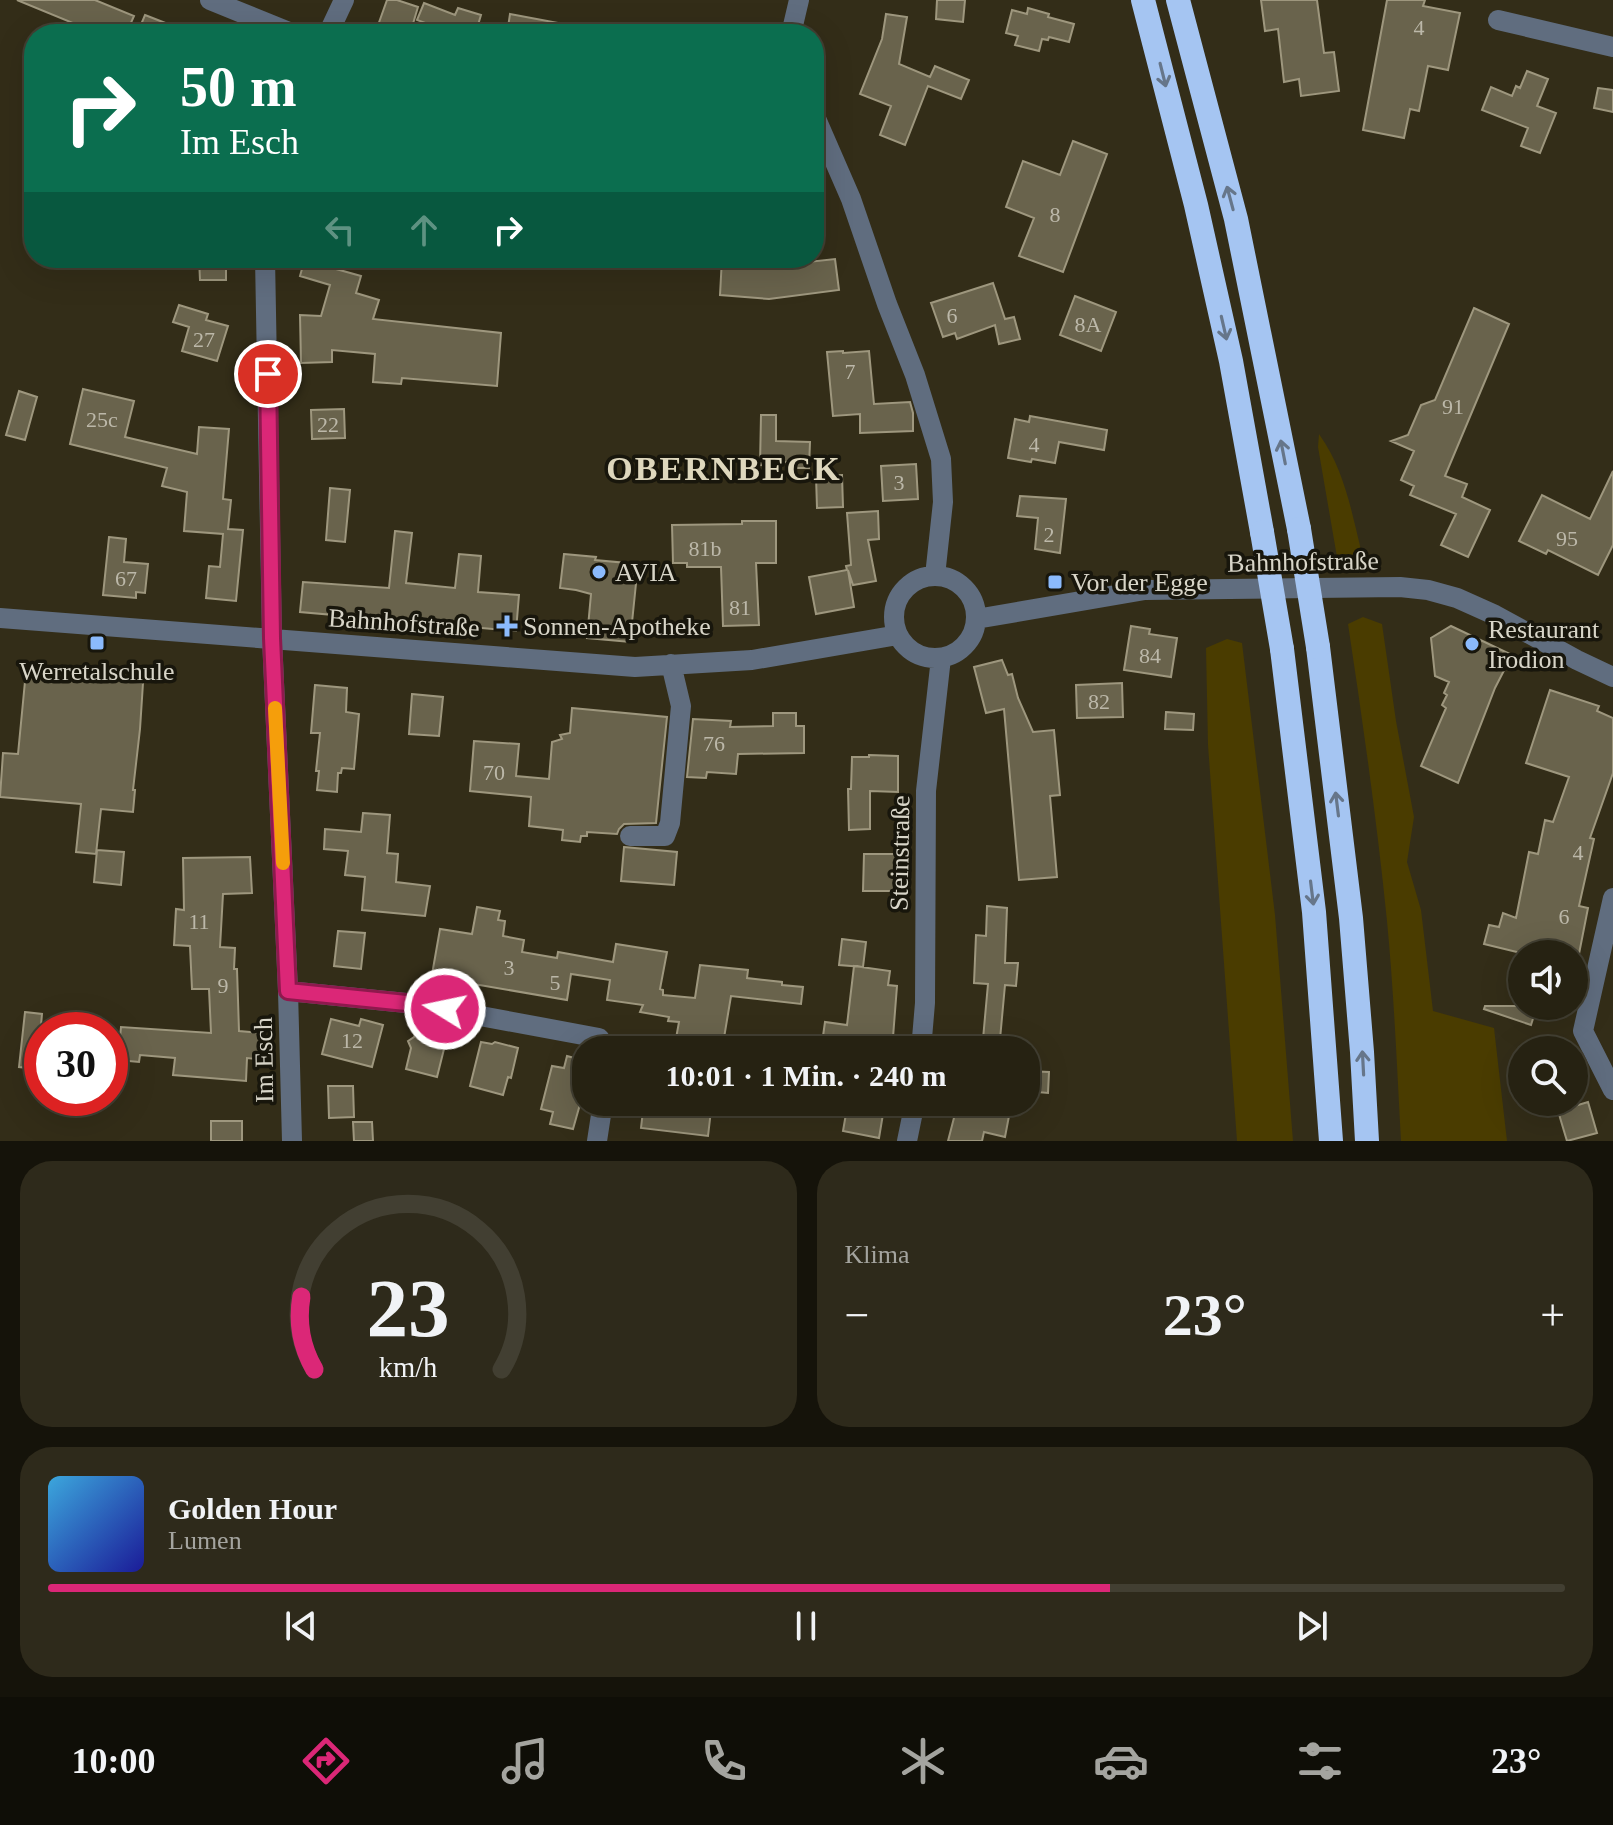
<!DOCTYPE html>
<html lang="de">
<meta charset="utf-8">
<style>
:root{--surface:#262212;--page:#2e2a1b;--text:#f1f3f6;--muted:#a4a49f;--line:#423f32;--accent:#db2777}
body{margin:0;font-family:Georgia,serif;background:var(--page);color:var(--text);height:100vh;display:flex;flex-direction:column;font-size:30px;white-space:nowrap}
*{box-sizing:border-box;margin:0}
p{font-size:26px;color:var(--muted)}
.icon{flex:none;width:44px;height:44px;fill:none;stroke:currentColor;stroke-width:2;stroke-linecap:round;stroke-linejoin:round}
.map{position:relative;height:1141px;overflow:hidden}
.side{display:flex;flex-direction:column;gap:20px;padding:20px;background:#15130a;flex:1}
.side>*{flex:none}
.banner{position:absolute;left:24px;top:24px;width:800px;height:244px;border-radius:32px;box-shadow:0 8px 32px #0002,0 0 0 2px var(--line);background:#0b6e4f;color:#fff;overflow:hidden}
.fabs{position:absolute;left:1508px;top:940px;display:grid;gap:16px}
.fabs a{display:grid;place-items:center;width:80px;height:80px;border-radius:50%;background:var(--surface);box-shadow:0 8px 32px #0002,0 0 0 2px var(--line);font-size:40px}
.speed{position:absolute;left:24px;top:1012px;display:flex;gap:16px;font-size:40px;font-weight:700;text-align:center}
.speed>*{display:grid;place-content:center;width:104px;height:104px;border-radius:50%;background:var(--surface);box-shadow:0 8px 32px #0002,0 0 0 2px var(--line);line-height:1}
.speed .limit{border:12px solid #d22;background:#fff;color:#111}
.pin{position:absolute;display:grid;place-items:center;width:68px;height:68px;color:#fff;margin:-34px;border:4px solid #fff;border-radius:50%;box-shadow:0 2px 8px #0007}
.me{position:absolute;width:88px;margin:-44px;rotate:280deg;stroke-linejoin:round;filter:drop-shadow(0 0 6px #0008)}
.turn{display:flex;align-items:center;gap:28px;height:168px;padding:0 24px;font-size:36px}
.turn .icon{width:104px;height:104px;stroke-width:2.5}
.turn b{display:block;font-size:56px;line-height:68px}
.lanes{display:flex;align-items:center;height:76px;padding:0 24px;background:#0003;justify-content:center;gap:40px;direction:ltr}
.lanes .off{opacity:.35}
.big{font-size:60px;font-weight:800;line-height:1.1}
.side .widget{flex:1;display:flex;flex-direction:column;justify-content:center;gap:12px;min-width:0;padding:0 28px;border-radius:32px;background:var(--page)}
.side .dial{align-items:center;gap:0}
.dial svg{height:208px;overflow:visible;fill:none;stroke:var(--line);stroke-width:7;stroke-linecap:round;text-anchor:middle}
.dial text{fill:var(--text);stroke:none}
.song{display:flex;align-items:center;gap:24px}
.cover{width:96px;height:96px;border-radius:12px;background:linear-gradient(135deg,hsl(200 70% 55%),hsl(240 70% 35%))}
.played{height:8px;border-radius:4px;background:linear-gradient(90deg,var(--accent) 70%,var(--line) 70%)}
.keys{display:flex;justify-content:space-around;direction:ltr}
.heat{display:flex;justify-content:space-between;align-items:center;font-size:44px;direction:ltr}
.side .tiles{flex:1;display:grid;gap:20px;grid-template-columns:1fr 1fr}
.widget:last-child{grid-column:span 2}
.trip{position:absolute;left:572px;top:1036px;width:468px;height:80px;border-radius:32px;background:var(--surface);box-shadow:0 8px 32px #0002,0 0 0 2px var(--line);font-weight:800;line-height:80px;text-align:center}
.tab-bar{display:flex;height:128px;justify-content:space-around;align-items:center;background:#0f0e07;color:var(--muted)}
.tab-bar .icon{width:56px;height:56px}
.tab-bar .selected{color:var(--accent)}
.tab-bar b{font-size:36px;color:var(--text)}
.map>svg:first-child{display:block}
.green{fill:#4a3c00}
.building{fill:#69634c;stroke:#9e977e;stroke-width:2}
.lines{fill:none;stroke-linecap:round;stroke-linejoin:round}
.minor{stroke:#606d7f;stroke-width:20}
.highway{stroke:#a5c5f2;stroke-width:24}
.highway-bridge{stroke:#a5c5f2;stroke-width:24}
.oneway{stroke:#66768a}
.route-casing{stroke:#8e194d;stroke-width:20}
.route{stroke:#db2777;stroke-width:14}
.slow{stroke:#f59e0b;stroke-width:14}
.poi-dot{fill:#8bbafc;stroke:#18160c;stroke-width:3}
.labels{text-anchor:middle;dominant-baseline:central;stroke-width:7;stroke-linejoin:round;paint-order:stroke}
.number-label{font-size:22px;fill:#bcb8a9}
.street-label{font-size:26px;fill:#d8d5c8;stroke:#18160c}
.poi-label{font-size:26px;fill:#d8d5c8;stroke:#18160c;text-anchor:start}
.district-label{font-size:34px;font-weight:bold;letter-spacing:2px;fill:#ded7bd;stroke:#18160c}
</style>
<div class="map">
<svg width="1613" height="1141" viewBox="0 0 1613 1141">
<rect width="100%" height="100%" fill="#332d18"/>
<path class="green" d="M1319,434C1344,469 1351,509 1361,550L1348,557H1337L1318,447Z
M1363,617L1382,624L1396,721L1414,817L1407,862L1421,910L1433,1011L1494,1028L1507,1141H1401C1397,1068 1394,994 1387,921C1377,822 1363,723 1348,624Z
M1227,639L1242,643L1275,915L1293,1141H1237L1208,745L1206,648Z"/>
<path class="building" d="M17,0H95L134,16L126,34H89L90,30Z
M387,0H397L418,7L412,27L406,25L403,34H395L377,28Z
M937,0H965L963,22L936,19Z
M1261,0H1317L1324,53L1334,52L1339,91L1301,96L1299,79L1284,82L1278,29L1265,31Z
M1387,0H1425L1423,6L1460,13L1448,70L1428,66L1419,111L1410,109L1404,138L1363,130Z
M424,3L455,15L458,8L481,15L478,25L500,34H449L450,32L417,20Z
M1028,8L1049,14L1048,17L1074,24L1069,42L1049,37L1048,40L1042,39L1039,51L1015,45L1018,36L1006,33L1012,10L1027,14Z
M510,14L569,25L568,34H507Z
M886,14L907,17L899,64L930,77L935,66L969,80L961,99L928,86L905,145L880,135L891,106L860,94L882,39Z
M145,15L191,33V34H137Z
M1527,71L1548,79L1537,106L1556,113L1540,153L1521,146L1528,128L1482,110L1491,87L1512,96L1516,86L1520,88Z
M1598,88L1613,90V112L1594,108Z
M1073,141L1107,154L1063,272L1019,256L1034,218L1006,207L1023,161L1060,175Z
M199,258H226V280H200Z
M305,258H339L336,269L361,276L356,293L379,300L373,319L501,333L497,386L402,378L401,384L373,382L375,354L332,350V362L301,363L300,315L321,316L330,285L300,276Z
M722,258H762L761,267L835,259L839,290L769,299L720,295Z
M993,283L1005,319L1014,317L1020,339L999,344L995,325L957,339L955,333L943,337L931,303Z
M1075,296L1116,312L1101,351L1060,335Z
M179,305L208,314L206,320L228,326L217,361L182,351L189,327L173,322Z
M1474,308L1509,324L1445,476L1467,484L1462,497L1490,510L1468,557L1441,545L1456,514L1410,495L1414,486L1401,480L1414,451L1391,441L1408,435L1421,405L1435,400Z
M843,351V353L869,351L874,404L910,402L913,413V431L860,433V414L833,416L827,352Z
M83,389L134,401L125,437L197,454L199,427L229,429L223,499L231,500L228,529L243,530L236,601L206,598L209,566L220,567L223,534L184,531L187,492L162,486L167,468L70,444Z
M19,391L37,397L25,440L6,435Z
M344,409L345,438L312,439L311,410Z
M761,415H776V441L810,442L809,468H788L787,462L776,463V466L760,465Z
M1030,416L1107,430L1104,450L1059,442L1055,463L1032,459L1031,462L1008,458L1015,419L1029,422Z
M916,464L918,499L883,501L881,466Z
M1613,471V545L1598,575L1548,550L1546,554L1519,541L1542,495L1590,519Z
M842,475L843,507L817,508L816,476Z
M330,488L350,490L345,542L326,540Z
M1020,496L1066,499L1060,553L1035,549L1038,518L1017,516Z
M878,511L879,539L868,540L876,581L853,585L848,570L854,607L816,614L809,577L847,570L846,566L851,565L847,513Z
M742,521H776V563H756L759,625L723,626L721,567H687V563H673L672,525L742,524Z
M395,531L412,533L406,583L455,588L459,554L481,556L478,592L519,595L516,631L300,612L303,582L389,588Z
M109,537L126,539L124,562L148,564L145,593L136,592V598L103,595Z
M564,554L596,557L595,560L638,564L630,642L587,638L591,594L576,590L560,588Z
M1131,626L1150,629L1149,634L1177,638L1171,677L1124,670Z
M1451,626L1512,655L1495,688L1458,783L1421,766L1446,708L1442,705L1447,695L1444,693L1449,682L1435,676L1431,638Z
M1002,660L1008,675L1012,674L1018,698L1033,732L1054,730L1060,795L1050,796L1057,877L1019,880L1004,709L986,713L974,667Z
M26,671L143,683L140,729L133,790H135L133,812L101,809L96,854L76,852L81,804L0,797L3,753L18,754Z
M1122,683L1123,717L1077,718L1076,685Z
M315,685L347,688L346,712L359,714L354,769L342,768L341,773H338L337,792L317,790L319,771H316L320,733H311Z
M1550,690L1599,706L1597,711L1613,718V773L1590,838L1594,839L1579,906L1588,908L1579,954H1525L1484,944L1489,925L1499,927L1503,913L1516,918L1529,852L1538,854L1545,820L1553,822L1569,777L1526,763Z
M412,694L443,697L439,736L409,734Z
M572,708L667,717L656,823L624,824L619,829L617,834L587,832V836H581L580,842L562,840L563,830L529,826L531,797L470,791L474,741L519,744L516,776L549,779L552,742L562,739L560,735L570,733Z
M1166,712L1194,714L1193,730L1165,729Z
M773,713H796V726H804V753L738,754L736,774L707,772L706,778L687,777L693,719L731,721L730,727L773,726Z
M869,755L898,756V792L870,791V829L849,830L848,789H851L852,757H869Z
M363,813L390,815L387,853L398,854L396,882L430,886L425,916L362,910L365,877L345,875L348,851L324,849L325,829L361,832Z
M624,847L677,852L674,885L621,881Z
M97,850L124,852L121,885L94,882Z
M864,854H901L900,891H863Z
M250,857L252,893L223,894L220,947L235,948L234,969H237L239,1031L260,1033L257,1059L247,1058L246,1081L173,1075L175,1058L140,1055L139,1062L118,1060L121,1027L211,1033L209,989H192L190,946L174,945L176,909L184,910L183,858Z
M987,906L1007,908L1005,963H1018L1016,986L1005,985L999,1050H982L988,984L974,983L976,935L986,936Z
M477,907L500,911L498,920L505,921L503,936L524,940L522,952L557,958L558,952L613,962L616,944L667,952L660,989L663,990V995L695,998L700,965L748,970L747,978L782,982V985L803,987L801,1004L731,996L722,1050H711L675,1044L679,1022L668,1021L669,1017L640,1012L643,1005L607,1000L610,980L571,974L567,1000L462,982L458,981L457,991L430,986L440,929L472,934Z
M338,931L365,933L361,969L334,966Z
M842,939L866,942L863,967L839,965Z
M854,966L890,971L888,985L897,986L892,1050H821L825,1022L847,1025Z
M1485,1006H1537L1531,1025L1484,1009Z
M25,1012L42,1014L37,1069L19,1067Z
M331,1019L359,1026L361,1019L383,1025L372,1067L322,1054Z
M418,1025L448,1033L437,1077L406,1069L411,1048L408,1041L414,1037Z
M481,1042L492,1044L495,1042L518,1048L511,1078L508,1077L503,1095L470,1086Z
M567,1056L586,1061V1083L573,1129L550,1124L553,1112L541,1109L552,1066L564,1068Z
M1026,1071L1049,1072L1048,1093L1026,1091Z
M328,1086H353L354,1117L329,1118Z
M644,1102H712L708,1136L641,1128Z
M848,1102H885L879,1138L843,1131Z
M1588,1102L1597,1133L1567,1141L1558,1111Z
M978,1108L1009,1116L1005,1137L984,1132L982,1141H948L956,1110L976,1115Z
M211,1121H242V1141H211Z
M353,1122H372L373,1141H354Z"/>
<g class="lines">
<path class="minor" d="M210,0L294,34
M1498,20L1613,47
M328,34L344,0
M791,34L799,0
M814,114L851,199L887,304L915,375L941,459L943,502L935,576
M265,258L272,638L288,991L292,1141
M894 617a41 41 0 1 1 82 0a41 41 0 1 1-82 0Z
M0,618L635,667L752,660L898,635
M976,619L1145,590L1400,587L1428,590L1457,598L1495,615L1577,660L1613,677
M630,836H665L670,823L681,706L671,664
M1613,898L1583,1031L1613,1090
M288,991L416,1004L599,1038L608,1050
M921,1050L925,1003L926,791L941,658
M597,1141L603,1102
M907,1141L915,1102"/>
<path class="highway" d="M1143,0L1196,205L1231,361L1262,532
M1178,0L1236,219L1299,529
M1318,647L1351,918L1362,1052L1367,1141
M1282,649L1314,912L1331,1141"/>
<path class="highway-bridge" d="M1299,529L1318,647
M1262,532L1282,649"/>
</g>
<defs><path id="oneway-shaft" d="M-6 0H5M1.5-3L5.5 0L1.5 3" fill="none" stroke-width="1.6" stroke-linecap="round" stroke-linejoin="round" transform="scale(2)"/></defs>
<g class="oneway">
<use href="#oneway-shaft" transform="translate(1163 75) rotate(76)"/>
<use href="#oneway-shaft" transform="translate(1230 198) rotate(-105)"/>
<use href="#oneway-shaft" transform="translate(1224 328) rotate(77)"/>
<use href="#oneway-shaft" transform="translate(1283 452) rotate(-101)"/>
<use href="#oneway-shaft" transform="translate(1337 804) rotate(-97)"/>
<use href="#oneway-shaft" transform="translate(1312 893) rotate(83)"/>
<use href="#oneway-shaft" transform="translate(1363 1063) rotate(-93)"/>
</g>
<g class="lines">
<defs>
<path id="route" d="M268,374L272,638L288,991L416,1004L445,1009"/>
</defs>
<use href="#route" class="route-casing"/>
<use href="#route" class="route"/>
<path class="slow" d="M275,708L283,863"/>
</g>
<g class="poi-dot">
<circle cx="599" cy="572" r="8"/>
<rect x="1047" y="574" width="16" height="16" rx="4"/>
<path d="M503 614h8v8h8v8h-8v8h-8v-8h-8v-8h8z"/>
<rect x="89" y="635" width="16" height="16" rx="4"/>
<circle cx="1472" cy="644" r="8"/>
</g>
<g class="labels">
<g class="number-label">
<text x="1419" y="27">4</text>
<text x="1055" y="214">8</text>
<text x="952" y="315">6</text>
<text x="1088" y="324">8A</text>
<text x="204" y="339">27</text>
<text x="850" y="371">7</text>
<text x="1453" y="406">91</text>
<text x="102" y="419">25c</text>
<text x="328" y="424">22</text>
<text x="1034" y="444">4</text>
<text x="899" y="482">3</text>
<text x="1049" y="534">2</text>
<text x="1567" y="538">95</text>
<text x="705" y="548">81b</text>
<text x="126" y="578">67</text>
<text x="740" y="607">81</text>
<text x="1150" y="655">84</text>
<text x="1099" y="701">82</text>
<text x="714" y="743">76</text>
<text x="494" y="772">70</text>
<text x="1578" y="852">4</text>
<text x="1564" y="916">6</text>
<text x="199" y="921">11</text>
<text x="509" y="967">3</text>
<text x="555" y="982">5</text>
<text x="223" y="985">9</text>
<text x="352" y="1040">12</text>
</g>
<g class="street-label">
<text transform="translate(1303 562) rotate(-1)">Bahnhofstraße</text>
<text transform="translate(404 623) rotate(4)">Bahnhofstraße</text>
<text transform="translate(900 853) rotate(-89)">Steinstraße</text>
<text transform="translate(264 1060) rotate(-91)">Im Esch</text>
</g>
<g class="poi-label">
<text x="615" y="572">AVIA</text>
<text x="1071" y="582">Vor der Egge</text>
<text x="523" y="626">Sonnen-Apotheke</text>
<text x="1488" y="629">Restaurant<tspan x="1488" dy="30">Irodion</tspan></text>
<text x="97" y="671" text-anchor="middle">Werretalschule</text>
</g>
<g class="district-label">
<text x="724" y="468">OBERNBECK</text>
</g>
</g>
</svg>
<div class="fabs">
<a><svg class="icon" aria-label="sound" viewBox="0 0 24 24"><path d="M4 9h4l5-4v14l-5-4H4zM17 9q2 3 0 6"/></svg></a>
<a><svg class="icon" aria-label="search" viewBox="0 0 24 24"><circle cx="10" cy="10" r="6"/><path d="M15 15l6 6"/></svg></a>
</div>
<div class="speed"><div class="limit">30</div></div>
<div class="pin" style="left:268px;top:374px;background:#d93025"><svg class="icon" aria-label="arrive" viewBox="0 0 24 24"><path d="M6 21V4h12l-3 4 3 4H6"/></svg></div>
<svg class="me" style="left:445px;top:1009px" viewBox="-20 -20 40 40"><circle r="17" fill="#db2777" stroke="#fff" stroke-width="3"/><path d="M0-11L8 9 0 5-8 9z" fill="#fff"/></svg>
<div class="trip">10:01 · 1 Min. · 240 m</div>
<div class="banner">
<div class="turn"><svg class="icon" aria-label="right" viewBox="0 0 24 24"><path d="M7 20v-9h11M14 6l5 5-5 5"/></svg><div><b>50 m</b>Im Esch</div></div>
<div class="lanes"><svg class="icon off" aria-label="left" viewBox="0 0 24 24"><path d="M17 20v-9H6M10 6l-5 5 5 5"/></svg><svg class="icon off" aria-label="ahead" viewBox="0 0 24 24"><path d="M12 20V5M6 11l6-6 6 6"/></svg><svg class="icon" aria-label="right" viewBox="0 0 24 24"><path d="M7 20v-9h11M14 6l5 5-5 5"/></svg></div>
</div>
</div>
<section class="side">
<div class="tiles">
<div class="widget dial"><svg viewBox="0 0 100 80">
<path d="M14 69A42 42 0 1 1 86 69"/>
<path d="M14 69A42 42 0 0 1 9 41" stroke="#db2777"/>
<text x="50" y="56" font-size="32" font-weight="700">23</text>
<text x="50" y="72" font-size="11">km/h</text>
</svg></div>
<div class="widget"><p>Klima</p>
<div class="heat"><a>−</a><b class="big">23°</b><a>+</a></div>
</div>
<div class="widget">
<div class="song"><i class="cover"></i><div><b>Golden Hour</b><p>Lumen</p></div></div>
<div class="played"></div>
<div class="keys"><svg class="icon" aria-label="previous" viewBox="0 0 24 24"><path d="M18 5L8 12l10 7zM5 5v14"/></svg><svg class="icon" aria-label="pause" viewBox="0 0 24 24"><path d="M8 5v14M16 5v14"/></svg><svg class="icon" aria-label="next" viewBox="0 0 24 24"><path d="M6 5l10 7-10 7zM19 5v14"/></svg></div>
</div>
</div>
</section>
<nav class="tab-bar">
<b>10:00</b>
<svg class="icon selected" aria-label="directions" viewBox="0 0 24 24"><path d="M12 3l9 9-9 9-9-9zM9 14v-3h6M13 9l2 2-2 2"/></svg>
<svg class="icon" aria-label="music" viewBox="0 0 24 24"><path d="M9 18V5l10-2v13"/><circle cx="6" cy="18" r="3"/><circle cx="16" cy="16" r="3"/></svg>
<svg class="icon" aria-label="phone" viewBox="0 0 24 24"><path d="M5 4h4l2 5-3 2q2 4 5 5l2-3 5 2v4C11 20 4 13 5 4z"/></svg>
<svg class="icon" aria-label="climate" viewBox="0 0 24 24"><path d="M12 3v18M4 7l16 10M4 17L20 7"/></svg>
<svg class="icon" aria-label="car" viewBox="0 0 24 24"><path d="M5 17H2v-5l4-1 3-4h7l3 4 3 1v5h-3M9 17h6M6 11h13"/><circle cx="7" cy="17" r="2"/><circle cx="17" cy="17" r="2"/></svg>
<svg class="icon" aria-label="filters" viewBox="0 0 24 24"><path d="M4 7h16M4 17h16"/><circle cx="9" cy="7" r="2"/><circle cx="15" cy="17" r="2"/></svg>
<b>23°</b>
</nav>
